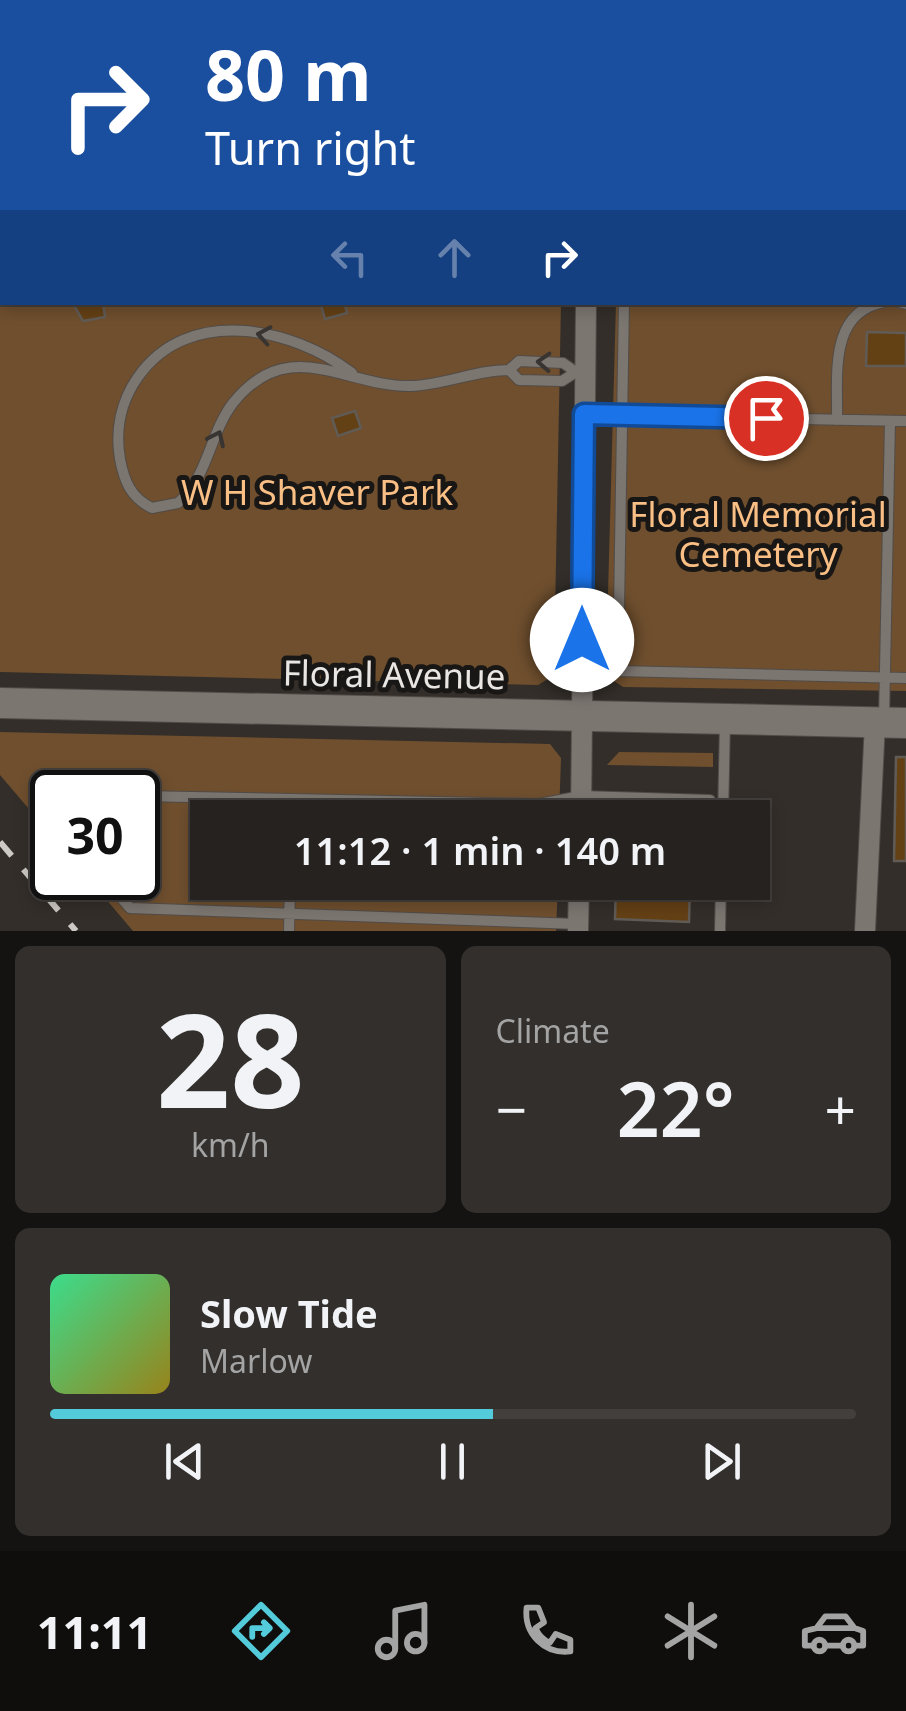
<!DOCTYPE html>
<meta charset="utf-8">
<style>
:root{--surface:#26221f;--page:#322f2c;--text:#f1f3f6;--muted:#a4a4a4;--line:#423f3d;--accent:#53cbdb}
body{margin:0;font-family:"Noto Sans",sans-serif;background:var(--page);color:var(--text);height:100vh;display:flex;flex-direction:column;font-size:38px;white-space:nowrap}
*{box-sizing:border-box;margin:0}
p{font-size:32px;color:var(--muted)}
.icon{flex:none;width:55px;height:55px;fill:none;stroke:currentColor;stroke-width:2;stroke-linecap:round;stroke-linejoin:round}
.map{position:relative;height:931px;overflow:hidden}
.sheet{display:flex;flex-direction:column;gap:15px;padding:15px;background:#151311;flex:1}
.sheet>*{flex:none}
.banner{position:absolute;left:0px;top:0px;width:908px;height:305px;box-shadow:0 5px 15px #0003,0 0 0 2px var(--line);background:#1a4fa0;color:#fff;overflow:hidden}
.speed{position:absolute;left:30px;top:770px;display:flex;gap:20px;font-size:50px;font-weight:700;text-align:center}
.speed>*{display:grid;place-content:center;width:130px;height:130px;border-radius:50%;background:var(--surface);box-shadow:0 5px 15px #0003,0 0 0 2px var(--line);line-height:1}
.speed .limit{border:5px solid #111;border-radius:15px;background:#fff;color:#111}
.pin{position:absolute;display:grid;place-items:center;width:85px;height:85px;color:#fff;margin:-42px;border:5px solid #fff;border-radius:50%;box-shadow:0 2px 10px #0007}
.me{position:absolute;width:110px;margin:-55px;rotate:0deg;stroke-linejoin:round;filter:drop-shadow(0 0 8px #0008)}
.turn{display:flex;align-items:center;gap:35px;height:210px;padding:0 40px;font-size:45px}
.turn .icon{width:130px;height:130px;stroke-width:2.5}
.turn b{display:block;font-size:70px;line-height:85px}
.lanes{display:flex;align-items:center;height:95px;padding:0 40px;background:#0003;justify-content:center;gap:50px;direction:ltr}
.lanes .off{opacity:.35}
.big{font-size:75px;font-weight:600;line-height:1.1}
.sheet .widget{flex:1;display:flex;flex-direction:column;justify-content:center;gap:15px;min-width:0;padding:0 35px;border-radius:15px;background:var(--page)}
.sheet .dial{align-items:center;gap:0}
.dial b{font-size:130px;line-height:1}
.song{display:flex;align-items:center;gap:30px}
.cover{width:120px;height:120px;border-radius:15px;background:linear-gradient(135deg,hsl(150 70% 55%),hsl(50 70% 35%))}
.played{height:10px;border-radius:5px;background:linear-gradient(90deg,var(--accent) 55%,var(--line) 55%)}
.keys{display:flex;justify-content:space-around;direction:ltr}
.heat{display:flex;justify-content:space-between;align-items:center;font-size:55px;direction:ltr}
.sheet .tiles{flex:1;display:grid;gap:15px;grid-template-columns:1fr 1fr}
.widget:last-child{grid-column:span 2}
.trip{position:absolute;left:190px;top:800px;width:580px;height:100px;border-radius:0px;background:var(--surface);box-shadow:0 5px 15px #0003,0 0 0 2px var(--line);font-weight:600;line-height:100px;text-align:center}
.tabs{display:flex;height:160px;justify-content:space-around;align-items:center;background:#0f0e0c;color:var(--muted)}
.tabs .icon{width:70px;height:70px}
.tabs .current{color:var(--accent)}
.tabs b{font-size:45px;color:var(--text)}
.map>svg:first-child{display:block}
.green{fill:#6f4f2e}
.building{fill:#644015;stroke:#615b56;stroke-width:2.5}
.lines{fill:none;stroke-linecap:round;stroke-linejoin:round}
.lane-casing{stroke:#514c48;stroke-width:12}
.street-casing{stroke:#514c48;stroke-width:22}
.secondary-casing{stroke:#514c48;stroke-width:32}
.lane{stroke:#7c7671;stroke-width:10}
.street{stroke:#7c7671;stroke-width:20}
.secondary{stroke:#7c7671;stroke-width:30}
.rail{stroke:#cdc9c5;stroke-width:6;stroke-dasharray:18 18;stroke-linecap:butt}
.oneway{stroke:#373431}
.route-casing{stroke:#114b97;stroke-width:25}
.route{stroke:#1a73e8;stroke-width:18}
.labels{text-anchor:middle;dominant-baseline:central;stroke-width:10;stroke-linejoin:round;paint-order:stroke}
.park-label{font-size:35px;fill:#f9bf85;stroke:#191715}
.street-label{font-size:35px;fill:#eae6e3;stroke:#191715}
</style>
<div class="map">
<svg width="906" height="931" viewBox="0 0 906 931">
<rect width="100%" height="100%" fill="#332e29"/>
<path class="green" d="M0,0H568L2,2V302L561,303L554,666L548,679L538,685L0,672Z
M906,155V691L623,687L611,679L606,666L616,303L905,302Z
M0,732L550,744L561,758L559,817L208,818V882L558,883L556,931H133L88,878H138V792H52V836L0,775Z
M619,752L713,753V767L607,765Z"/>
<path class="building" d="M72,302H103L105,317L83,321Z
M344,302L347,313L325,319L321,305Z
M867,332L906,333V366H866Z
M355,411L361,428L338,436L332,418Z
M896,757H906V861H894Z
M673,882L690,886L689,922L615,919L616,883Z"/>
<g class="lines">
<defs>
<path id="lane" d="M698,0L703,2
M667,2V0
M905,161H906
M624,302L618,671L906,678
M898,302L906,304
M352,373C292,327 188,305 138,377C121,401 115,430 120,459C124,481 131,498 152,508L178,503C208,477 210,433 233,403C289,333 345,387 411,386C445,385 475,370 509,370L519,361L563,363L576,372L562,381L519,380L509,370
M585,415L906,421
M837,420C838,376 828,312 884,302
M884,719L890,421
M138,796L291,799
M291,818V799L539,804L581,796L710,800V818
M723,818L725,721
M104,878L130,908L577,924
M289,931L290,882
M720,931L721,882"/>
<path id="street" d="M591,2V0
M581,818L586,302
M578,931L579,882
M865,931L875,722"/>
<path id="secondary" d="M0,703L906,723"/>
</defs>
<use href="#lane" class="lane-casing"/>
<use href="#street" class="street-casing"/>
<use href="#secondary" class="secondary-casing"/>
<use href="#lane" class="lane"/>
<use href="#street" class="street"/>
<use href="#secondary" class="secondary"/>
<path class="rail" d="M0,842L76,931"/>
</g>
<defs><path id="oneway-chevron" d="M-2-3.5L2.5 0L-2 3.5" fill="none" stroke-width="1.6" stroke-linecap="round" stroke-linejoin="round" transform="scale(2.5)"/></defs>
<g class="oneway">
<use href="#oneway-chevron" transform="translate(264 335) rotate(-170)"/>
<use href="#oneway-chevron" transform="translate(544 362) rotate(-177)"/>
<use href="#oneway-chevron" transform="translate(217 438) rotate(-65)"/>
</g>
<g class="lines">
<defs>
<path id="route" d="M582,640L584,414L766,418"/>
</defs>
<use href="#route" class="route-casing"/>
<use href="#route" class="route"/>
</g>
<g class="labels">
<g class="park-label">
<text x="317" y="491">W H Shaver Park</text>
<text x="758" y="513">Floral Memorial<tspan x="758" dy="40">Cemetery</tspan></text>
</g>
<g class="street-label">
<text transform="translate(394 674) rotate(1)">Floral Avenue</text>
</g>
</g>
</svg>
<div class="speed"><div class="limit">30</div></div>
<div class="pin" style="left:766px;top:418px;background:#d93025"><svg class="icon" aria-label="arrive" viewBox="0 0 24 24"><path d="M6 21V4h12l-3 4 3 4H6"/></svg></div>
<svg class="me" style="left:582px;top:640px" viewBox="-20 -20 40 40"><circle r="19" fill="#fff"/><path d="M0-13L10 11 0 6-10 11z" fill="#1a73e8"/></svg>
<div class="trip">11:12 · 1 min · 140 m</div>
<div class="banner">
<div class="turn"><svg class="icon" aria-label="right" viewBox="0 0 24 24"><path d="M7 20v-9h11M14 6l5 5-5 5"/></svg><div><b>80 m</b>Turn right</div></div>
<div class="lanes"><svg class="icon off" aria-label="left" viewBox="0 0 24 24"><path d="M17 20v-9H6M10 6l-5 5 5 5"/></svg><svg class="icon off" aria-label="ahead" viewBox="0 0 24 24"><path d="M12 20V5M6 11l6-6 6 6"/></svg><svg class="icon" aria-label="right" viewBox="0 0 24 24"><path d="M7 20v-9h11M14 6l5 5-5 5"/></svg></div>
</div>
</div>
<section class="sheet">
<div class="tiles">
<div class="widget dial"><b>28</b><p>km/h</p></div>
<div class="widget"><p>Climate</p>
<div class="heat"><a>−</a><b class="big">22°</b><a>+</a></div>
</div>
<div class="widget">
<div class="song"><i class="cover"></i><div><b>Slow Tide</b><p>Marlow</p></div></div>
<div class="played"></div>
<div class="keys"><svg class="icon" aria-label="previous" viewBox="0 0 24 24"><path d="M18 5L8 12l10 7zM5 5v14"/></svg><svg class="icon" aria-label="pause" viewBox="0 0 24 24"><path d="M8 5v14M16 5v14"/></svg><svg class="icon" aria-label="next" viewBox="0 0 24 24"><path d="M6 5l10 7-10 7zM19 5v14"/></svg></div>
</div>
</div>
</section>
<nav class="tabs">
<b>11:11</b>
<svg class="icon current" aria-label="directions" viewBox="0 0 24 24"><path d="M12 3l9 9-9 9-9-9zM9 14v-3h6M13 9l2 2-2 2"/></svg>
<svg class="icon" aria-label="music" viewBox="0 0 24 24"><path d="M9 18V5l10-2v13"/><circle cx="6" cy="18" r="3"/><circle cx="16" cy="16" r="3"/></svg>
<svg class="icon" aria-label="phone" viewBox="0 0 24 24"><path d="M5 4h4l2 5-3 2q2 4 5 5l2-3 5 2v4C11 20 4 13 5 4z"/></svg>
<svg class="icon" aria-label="climate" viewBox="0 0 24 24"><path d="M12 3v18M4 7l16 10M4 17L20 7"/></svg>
<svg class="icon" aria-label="car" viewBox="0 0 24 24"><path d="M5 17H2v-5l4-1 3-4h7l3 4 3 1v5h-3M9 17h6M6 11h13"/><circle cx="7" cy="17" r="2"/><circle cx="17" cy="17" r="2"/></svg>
</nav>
